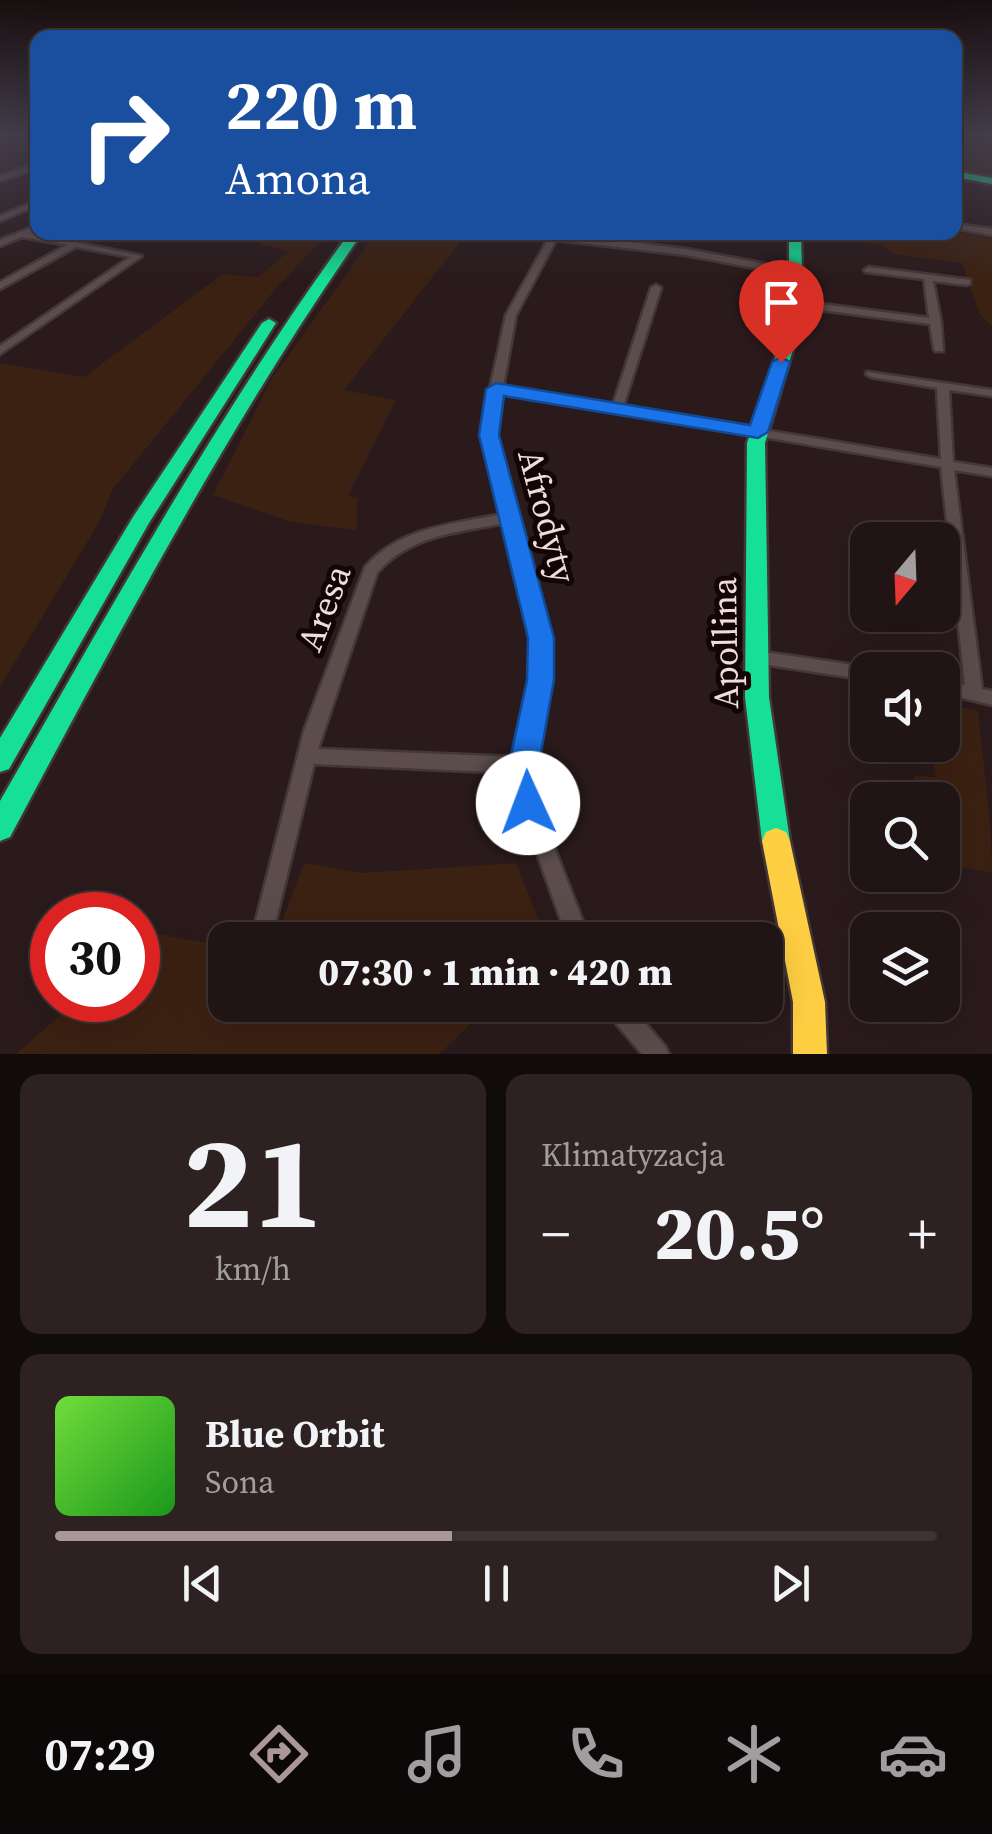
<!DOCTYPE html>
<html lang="pl">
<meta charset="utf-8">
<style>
:root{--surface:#201415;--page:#2d2122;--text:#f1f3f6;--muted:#a29ea0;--line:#3d3334;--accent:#ab9798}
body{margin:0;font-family:"Source Serif 4",serif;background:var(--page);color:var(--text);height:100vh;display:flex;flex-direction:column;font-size:38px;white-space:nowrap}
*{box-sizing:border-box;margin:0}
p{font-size:32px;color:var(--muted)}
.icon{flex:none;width:55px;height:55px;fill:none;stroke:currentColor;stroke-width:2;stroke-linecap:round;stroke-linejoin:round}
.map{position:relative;height:1054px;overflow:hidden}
.details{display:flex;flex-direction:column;gap:20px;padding:20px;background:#120b0c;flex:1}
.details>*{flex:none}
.banner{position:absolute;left:30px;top:30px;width:932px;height:210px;border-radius:20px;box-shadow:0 10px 40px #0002,0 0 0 2px var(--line);background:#1a4fa0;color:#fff;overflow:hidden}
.needle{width:65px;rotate:199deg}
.fabs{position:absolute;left:850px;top:522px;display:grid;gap:20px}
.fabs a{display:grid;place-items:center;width:110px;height:110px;border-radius:20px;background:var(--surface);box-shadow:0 10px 40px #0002,0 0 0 2px var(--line);font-size:50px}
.speed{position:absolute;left:30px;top:892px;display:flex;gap:20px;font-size:50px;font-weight:700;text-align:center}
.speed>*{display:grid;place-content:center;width:130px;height:130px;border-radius:50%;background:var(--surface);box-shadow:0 10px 40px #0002,0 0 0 2px var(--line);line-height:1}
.speed .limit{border:15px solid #d22;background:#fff;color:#111}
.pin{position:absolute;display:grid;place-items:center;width:85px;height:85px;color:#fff;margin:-102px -42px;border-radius:50% 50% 50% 0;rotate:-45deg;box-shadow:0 0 10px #0007}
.pin .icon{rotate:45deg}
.me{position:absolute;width:110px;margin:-55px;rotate:358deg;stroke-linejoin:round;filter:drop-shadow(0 0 8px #0008)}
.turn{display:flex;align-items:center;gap:35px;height:210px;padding:0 30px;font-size:45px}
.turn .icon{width:130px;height:130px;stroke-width:2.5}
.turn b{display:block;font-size:70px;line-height:85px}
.big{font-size:75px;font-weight:800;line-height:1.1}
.details .widget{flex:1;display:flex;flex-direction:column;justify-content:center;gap:15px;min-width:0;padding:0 35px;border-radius:20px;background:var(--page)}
.details .dial{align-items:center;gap:0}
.dial b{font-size:130px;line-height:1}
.song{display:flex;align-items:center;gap:30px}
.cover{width:120px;height:120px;border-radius:15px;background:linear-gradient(135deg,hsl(100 70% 55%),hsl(120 70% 35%))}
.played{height:10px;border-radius:5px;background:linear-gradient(90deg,var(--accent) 45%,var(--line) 45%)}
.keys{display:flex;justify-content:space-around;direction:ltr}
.heat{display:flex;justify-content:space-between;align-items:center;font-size:55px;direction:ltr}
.details .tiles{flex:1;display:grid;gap:20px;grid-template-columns:1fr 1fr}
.widget:last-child{grid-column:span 2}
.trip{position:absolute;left:208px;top:922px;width:575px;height:100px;border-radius:20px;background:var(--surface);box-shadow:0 10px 40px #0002,0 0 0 2px var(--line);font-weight:800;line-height:100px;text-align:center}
.menu{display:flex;height:160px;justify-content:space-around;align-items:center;background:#0d0808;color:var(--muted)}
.menu .icon{width:70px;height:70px}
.menu .active{color:var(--accent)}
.menu b{font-size:45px;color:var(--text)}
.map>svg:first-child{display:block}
.green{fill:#3b2112}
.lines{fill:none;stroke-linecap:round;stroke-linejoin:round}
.street-casing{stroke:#443738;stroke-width:5}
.fast-casing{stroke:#443738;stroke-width:5}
.slow-casing{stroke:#443738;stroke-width:5}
.street{fill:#5c4d4c;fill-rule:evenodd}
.fast{fill:#16e098;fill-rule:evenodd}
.slow{fill:#ffcf43;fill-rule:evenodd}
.route{fill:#1a73e8;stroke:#114b97;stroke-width:2.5}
.labels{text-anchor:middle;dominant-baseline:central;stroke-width:10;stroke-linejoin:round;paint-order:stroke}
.street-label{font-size:35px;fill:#f1dbdb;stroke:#110505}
</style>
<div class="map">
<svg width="992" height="1054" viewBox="0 0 992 1054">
<rect width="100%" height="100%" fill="#2a1a1c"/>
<path class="green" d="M955,134H992V176L955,169Z
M955,231L992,239V326L979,313L962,263L892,254L886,247L855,240L850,233Z
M275,233H327L274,291L113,489L98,524L0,687V363L84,377L223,274L258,277L289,251L260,244Z
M376,233H467L344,390L396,400L348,496L357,498V530L291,522L213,495L272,378Z
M943,703L978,711C983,765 992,818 992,873L943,863L942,800H921L914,776L936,777L929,745H942Z
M304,863L362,873L516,863L547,940H275Z
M152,933L225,946V1005H491L439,1054H16L58,1017L71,1000H138V965Z"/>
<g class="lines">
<defs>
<path id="street" d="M32,134H38V136L33,135Z
M38,163V168L0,181V176Z
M38,200V205L0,221V216Z
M955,224L992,229V235L955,228Z
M38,225V230L30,233L142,256L0,354V346L130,257L76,247L0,289V282L67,245L22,237L0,246V240Z
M552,232L686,249L798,270L803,273L798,276L686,255L556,240L516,315L503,387L613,405L651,288L656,285L661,288L623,407L941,459L937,388L871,377L866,374L867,372L992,390V396L949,390L953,462L992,468V476L954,470L982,689L992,691V705L942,693V679L965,685L941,467L502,393L495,435L549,637L548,680L533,765L537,803L590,940H568L519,803L516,773L314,764L276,920L273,927L266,930L259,927L256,920L304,731L365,567C400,527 453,524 503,514L483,435L490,389L506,315ZM505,523L533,637L532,680L517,757L318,749L377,573C409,535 459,532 505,523Z
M869,267L970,280V284L967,285L933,281L941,322L943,351H935L934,349L930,324L798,307L793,304L798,301L929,318L924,279L866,272L864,270Z
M756,651L868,667L874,670H868V680L756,663L750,661L748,657L750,653Z
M604,1005H630L665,1046L669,1054H642L607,1013Z"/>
<path id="fast" d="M955,171L992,178V184L955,177Z
M350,232H363C228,425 120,631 10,837L0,841V801C111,608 218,413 350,232Z
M789,232H801L803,316L765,443L769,697L790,841L786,850L776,854L766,850L762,841L745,697L747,443L789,316Z
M269,319L276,323L149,523L9,769L0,772V738L133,517L262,323Z"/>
<path id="slow" d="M776,828L786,832L790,841L825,1002L827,1054H793V1002L762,841L766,832Z"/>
</defs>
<use href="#street" class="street-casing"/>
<use href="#fast" class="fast-casing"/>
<use href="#slow" class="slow-casing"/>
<use href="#street" class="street"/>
<use href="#fast" class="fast"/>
<use href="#slow" class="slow"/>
</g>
<linearGradient id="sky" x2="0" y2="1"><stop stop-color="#170e0f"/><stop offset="0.48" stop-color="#443e4b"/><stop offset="1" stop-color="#443e4b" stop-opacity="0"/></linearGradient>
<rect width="992" height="281" fill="url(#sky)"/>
<path class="route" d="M781,357L790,362L768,432L758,438L504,396L499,435L554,638V680L539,764L543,803L539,813L528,817L517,813L509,764L527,680L528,638L479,435L486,389L496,383L750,425L772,362Z"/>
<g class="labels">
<g class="street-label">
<text transform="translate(547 516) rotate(75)">Afrodyty</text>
<text transform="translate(324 608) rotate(-69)">Aresa</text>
<text transform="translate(725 643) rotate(-91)">Apollina</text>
</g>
</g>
</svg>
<div class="fabs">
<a><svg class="needle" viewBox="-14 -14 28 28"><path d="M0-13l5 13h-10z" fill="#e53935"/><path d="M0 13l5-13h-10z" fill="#a29ea0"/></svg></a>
<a><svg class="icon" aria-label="sound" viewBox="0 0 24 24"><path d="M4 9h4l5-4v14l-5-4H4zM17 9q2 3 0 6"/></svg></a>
<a><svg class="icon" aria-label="search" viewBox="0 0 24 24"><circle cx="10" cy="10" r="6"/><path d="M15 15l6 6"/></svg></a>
<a><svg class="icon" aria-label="layers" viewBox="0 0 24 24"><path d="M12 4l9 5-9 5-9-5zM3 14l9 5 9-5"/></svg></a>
</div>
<div class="speed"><div class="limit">30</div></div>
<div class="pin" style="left:781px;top:362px;background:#d93025"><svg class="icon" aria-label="arrive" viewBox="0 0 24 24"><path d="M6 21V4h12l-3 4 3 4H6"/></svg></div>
<svg class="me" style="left:528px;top:803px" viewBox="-20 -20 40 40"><circle r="19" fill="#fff"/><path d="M0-13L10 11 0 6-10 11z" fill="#1a73e8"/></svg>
<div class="trip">07:30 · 1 min · 420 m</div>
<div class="banner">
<div class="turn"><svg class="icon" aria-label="right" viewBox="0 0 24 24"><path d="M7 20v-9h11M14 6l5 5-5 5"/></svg><div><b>220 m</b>Amona</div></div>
</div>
</div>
<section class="details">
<div class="tiles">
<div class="widget dial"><b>21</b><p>km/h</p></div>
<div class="widget"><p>Klimatyzacja</p>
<div class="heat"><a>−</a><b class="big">20.5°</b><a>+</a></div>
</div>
<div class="widget">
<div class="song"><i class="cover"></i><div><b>Blue Orbit</b><p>Sona</p></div></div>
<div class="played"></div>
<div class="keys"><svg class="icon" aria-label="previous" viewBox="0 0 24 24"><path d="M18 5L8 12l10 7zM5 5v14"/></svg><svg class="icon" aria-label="pause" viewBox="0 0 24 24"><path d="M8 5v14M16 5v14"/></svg><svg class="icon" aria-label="next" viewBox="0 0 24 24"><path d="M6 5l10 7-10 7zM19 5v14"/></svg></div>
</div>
</div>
</section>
<nav class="menu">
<b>07:29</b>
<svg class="icon active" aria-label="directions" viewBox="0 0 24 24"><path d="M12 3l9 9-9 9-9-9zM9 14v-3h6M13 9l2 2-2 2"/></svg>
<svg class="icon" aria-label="music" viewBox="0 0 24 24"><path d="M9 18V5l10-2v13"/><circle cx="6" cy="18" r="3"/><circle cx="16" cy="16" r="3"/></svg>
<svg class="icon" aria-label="phone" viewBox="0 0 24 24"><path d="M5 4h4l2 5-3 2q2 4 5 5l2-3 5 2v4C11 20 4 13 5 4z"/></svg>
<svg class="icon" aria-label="climate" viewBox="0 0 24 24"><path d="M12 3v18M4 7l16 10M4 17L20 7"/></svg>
<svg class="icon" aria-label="car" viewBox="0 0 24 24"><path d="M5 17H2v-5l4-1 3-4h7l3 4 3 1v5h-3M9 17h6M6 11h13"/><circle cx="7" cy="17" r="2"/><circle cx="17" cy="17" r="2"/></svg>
</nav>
